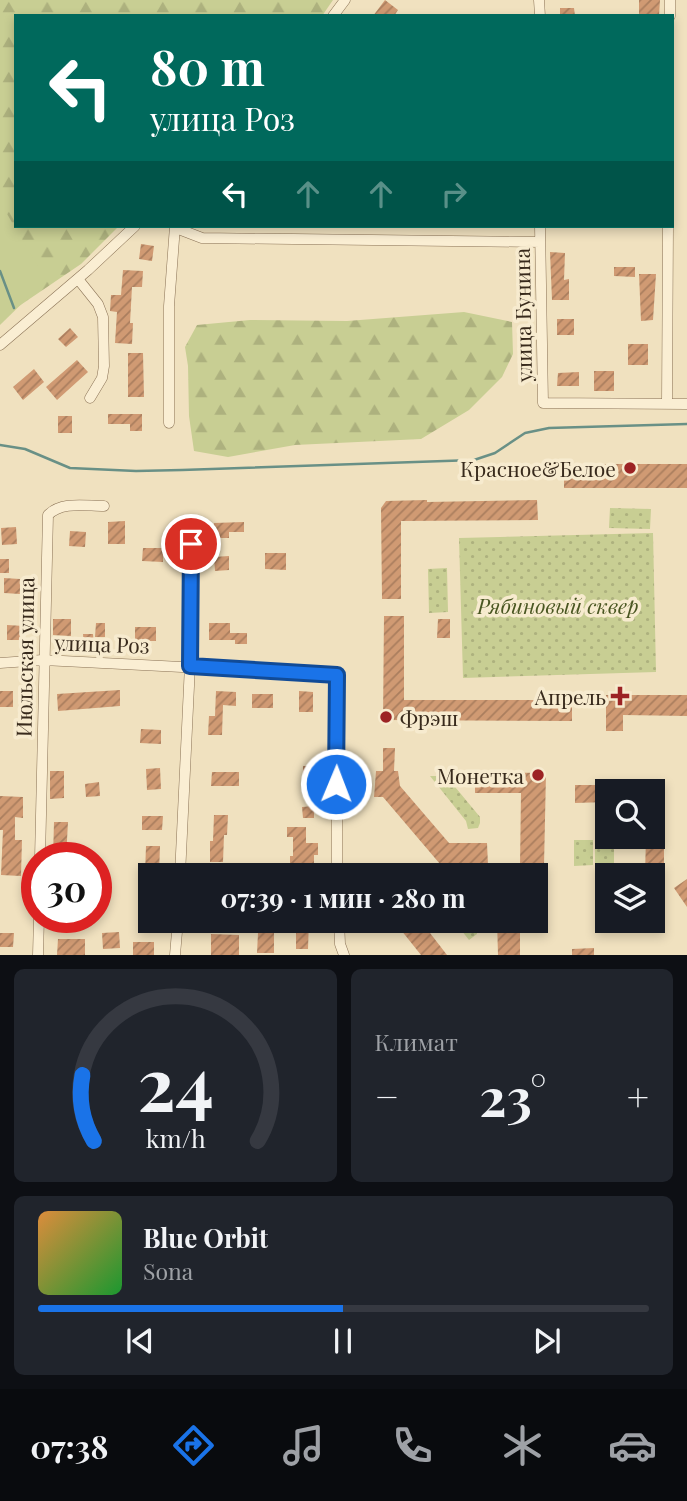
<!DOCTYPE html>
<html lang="ru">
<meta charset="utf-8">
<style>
:root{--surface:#171b24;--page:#20242c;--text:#f1f3f6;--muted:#9ea1a6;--line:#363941;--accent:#1a73e8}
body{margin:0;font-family:"Playfair Display",serif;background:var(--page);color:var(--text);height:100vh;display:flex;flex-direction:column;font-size:26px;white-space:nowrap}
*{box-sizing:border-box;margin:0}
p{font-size:23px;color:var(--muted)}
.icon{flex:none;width:38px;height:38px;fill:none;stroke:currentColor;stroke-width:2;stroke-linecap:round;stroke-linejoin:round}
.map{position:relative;height:955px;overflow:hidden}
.drawer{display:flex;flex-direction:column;gap:14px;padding:14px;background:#0d0f14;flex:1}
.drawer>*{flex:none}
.hud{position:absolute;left:14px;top:14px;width:660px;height:214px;border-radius:0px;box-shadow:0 4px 10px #0003;background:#00695c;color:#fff;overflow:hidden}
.controls{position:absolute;left:595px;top:779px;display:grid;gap:14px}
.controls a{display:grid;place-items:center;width:70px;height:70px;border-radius:0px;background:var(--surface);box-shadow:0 4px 10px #0003;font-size:35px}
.speed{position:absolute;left:21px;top:842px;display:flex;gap:14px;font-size:35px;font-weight:700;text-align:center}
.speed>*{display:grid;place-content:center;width:91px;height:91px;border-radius:50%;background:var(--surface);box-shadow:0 4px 10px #0003;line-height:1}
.speed .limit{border:10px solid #d22;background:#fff;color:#111}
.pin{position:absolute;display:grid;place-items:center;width:60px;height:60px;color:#fff;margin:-30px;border:4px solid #fff;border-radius:50%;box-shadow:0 2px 7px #0007}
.me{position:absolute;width:77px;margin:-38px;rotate:1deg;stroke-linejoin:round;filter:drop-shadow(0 0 5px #0008)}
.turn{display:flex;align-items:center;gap:24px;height:147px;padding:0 21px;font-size:32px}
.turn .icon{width:91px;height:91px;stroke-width:2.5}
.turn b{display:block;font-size:49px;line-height:60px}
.lanes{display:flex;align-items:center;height:66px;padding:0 21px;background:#0003;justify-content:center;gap:35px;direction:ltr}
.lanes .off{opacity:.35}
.big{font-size:52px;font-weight:700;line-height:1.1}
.drawer .card{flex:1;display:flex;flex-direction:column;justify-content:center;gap:10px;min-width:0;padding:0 24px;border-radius:10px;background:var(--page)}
.drawer .dial{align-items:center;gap:0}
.dial svg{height:182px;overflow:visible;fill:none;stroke:var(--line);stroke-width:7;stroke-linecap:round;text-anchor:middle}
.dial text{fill:var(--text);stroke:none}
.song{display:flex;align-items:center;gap:21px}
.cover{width:84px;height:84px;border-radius:10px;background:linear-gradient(135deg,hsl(30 70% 55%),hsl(130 70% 35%))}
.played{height:7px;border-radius:4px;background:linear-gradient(90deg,var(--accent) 50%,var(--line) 50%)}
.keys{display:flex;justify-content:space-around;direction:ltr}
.heat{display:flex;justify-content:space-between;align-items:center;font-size:38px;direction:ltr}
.drawer .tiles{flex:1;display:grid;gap:14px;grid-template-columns:1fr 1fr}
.card:last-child{grid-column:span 2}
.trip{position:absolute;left:138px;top:863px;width:410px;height:70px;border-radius:0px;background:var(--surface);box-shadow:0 4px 10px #0003;font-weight:700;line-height:70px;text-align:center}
.dock{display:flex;height:112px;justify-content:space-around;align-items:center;background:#090b0e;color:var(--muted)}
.dock .icon{width:49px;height:49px}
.dock .current{color:var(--accent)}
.dock b{font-size:32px;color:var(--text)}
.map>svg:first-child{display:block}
.forest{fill:url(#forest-firs)}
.park{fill:url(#park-dots)}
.pitch{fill:#c8ce93}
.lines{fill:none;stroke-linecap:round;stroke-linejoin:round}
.stream{stroke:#699086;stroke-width:2.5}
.building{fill:url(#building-hatch)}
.minor-casing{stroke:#8a7256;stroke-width:11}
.minor{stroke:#faeed3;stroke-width:10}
.route-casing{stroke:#114b97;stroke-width:18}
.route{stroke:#1a73e8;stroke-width:12}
.poi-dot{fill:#9c2324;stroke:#f7ebcf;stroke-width:2.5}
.labels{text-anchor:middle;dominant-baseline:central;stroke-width:7;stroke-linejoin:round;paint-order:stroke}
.street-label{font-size:21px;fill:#382a1c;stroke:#f7ebcf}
.poi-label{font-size:21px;fill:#382a1c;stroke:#f7ebcf;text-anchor:end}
.park-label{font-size:21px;font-style:italic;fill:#495621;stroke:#f7ebcf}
</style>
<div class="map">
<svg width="687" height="955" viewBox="0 0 687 955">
<defs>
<pattern id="forest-firs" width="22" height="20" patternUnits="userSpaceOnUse" patternTransform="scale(1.75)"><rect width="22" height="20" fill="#c8ce93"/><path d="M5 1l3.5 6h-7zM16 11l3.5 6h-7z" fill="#adb17e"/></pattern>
<pattern id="park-dots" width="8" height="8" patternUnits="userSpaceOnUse" patternTransform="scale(1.75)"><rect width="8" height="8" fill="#c8ce93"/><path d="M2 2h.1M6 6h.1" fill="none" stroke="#adb17e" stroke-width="1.8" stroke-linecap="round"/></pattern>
<pattern id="building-hatch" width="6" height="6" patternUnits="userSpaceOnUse" patternTransform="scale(1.75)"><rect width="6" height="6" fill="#d09a73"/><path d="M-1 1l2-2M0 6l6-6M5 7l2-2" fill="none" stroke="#aa7e5e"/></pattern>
</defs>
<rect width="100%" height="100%" fill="#f0e1bf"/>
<path class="forest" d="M0,0H333L322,16H16V226H119L81,264L0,319Z
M464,312L512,322L513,354L502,377L469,410L421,439L295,445L228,457L194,451L189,416L188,366L185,347L197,325L250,320L347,321Z"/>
<path class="park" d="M610,508L651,509L650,529L609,528Z
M653,533L656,672L463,678L459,538Z
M447,568L448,612L429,613L428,569Z
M430,776H446L480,817V823L478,828L468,829L466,821Z
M614,839V865H595V840Z
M574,840H593V865L574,866Z
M454,921H476L477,934L469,940Z"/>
<path class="pitch" d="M0,202L46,280L0,325Z"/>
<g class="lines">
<path class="stream" d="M0,271L14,308
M0,445L25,449L70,468L136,471L182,470L474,460L495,453L525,433L549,428L687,424"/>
</g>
<path class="building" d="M385,0L398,10L394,16H373Z
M639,0H660L659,16H639Z
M560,8H574L575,16H560Z
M141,244L154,246L152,261L139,259Z
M550,252L565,253L564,280L569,279V300H552Z
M614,267H635V277L614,276Z
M123,270L143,271L142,287H132L130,323H133L132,344L115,343L117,312L110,311L111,295H121Z
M639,274H656L653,320L641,321Z
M557,319H574V335H557Z
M70,328L78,337L66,347L58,339Z
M628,344H648V365H628Z
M128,353H143L144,397H128Z
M77,360L88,372L57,400L46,387Z
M34,369L44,382L23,400L13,387Z
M594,371H614V391H594Z
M579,372V386H557L558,373Z
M108,414H142V431H130V424H108Z
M58,416H72V433H58Z
M564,464H687V488H564Z
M427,500V502L537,500L538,520L401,521V599H382L381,508L386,501Z
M125,521V544H108V522Z
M244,522V532H229V538H214V523Z
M16,527L17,544L2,545L1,528Z
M70,531L86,532L85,547L69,546Z
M143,548H163V562L142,561Z
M265,553H286V570L265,569Z
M229,556V570L215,571L214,557Z
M0,559H9V573H0Z
M4,578L20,579V594L4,593Z
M384,616H404V700H572V721L383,720Z
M53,619H71V636L53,635Z
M438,619H450V638H437Z
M96,623H105V637H95Z
M209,623H230V633H247V644H235V640H209Z
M7,625L24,626L23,640H7Z
M135,627H156V641H135Z
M83,634H93L94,647L84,648Z
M120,690V706L58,711L57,694Z
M0,691H13V707H0Z
M216,691L236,692V706L223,705L222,735H208L209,716H215Z
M299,691L313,692V712H299Z
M252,694H273V708H252Z
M606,695H687V716L623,715V731H606Z
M141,729L161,730V744L140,743Z
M383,748H395L394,771H398L400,786L449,843H487L488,865L440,864L383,797H374L376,771H383Z
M303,766H317L316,787H303Z
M160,768L161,789L147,790L146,769Z
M50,771H64V798L50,799Z
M212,772H239V786H211Z
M475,772L546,773L544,866H520L521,793H475Z
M99,782L100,796L86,797L85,784Z
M575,785H607V802L575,803Z
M0,796L23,797V818L15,817V840H22L21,876L1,875L3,830H0Z
M314,806V818H303L302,807Z
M653,814H664V883H653V875H645L646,836H653Z
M214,815H228L227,835H224L223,862H210V841H213Z
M142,816H163L162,830H142Z
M54,822H68L66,858H53Z
M287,827H306V843H318V855H314V875H265L266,864H290V856H293V837H287Z
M146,846H160L159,874H145Z
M687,879V907L674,888Z
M296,920H309L308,949H296Z
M393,920H420L447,955H421Z
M497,920H520V955H498Z
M119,932L120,948L103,949L102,933Z
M0,933H14L13,947H0Z
M258,933H274V953H257Z
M211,934L239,935V955H211Z
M58,939H85V955H57Z
M133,942H154V955H133Z
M594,948V955H572V949Z"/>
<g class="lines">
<defs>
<path id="minor" d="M539,0L540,16
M333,16L345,0
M670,16V0
M540,226L543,403L687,404
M176,228L202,238L540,242
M78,279L98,304L103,317L104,366L102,378L90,398
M0,345L88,270L135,226
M667,404L668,226
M169,423V306L175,226
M0,663L43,660L337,675V875
M40,858L48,515C62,501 85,506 104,506
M180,875L190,665L191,544
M339,920L340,944L344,955
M38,955L39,917
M175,955L178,920"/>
</defs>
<use href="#minor" class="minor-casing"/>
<use href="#minor" class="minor"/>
</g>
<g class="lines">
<defs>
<path id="route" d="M191,544L190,666L337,675L336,784"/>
</defs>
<use href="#route" class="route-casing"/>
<use href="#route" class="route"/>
</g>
<g class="poi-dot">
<circle cx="630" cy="468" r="7"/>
<path d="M616.5 685.5h7v7h7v7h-7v7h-7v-7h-7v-7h7z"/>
<circle cx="386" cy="717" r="7"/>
<circle cx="538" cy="775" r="7"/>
</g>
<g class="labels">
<g class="street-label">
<text transform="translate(522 315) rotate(-91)">улица Бунина</text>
<text transform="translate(102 643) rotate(2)">улица Роз</text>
<text transform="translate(24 657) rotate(-89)">Июльская улица</text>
</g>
<g class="poi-label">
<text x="616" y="468">Красное&amp;Белое</text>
<text x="606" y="696">Апрель</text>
<text x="400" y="717" text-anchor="start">Фрэш</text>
<text x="524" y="775">Монетка</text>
</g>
<g class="park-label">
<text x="558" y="605">Рябиновый сквер</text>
</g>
</g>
</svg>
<div class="controls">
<a><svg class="icon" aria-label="search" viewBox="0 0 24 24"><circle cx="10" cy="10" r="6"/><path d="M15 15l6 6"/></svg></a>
<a><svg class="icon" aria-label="layers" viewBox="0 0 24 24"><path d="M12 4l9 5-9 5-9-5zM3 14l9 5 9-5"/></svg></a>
</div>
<div class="speed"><div class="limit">30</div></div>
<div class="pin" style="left:191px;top:544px;background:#d93025"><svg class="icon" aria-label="arrive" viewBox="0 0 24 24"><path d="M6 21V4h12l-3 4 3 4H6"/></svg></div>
<svg class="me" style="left:336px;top:784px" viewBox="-20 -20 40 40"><circle r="17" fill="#1a73e8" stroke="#fff" stroke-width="3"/><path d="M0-11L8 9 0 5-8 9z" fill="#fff"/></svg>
<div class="trip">07:39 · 1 мин · 280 m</div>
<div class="hud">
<div class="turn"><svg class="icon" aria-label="left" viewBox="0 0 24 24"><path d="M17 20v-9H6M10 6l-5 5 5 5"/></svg><div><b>80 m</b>улица Роз</div></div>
<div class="lanes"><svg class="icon" aria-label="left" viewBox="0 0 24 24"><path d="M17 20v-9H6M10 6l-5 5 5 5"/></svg><svg class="icon off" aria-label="ahead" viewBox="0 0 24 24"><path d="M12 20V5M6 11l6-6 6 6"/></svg><svg class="icon off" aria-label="ahead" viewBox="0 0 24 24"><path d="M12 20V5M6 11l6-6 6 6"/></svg><svg class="icon off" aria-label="right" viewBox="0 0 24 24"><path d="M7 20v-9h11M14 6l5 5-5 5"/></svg></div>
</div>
</div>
<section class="drawer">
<div class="tiles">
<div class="card dial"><svg viewBox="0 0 100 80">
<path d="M14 69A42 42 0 1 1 86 69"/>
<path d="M14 69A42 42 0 0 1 9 40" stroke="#1a73e8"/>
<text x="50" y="56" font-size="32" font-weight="700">24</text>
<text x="50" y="72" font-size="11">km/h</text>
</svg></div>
<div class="card"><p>Климат</p>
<div class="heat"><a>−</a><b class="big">23°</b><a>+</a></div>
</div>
<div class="card">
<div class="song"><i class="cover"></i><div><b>Blue Orbit</b><p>Sona</p></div></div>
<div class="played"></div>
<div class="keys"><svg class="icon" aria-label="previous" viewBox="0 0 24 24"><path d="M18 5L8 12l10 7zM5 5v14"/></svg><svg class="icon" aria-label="pause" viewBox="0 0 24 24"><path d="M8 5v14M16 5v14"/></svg><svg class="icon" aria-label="next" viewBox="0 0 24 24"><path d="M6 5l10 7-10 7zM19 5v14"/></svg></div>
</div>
</div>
</section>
<nav class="dock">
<b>07:38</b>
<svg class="icon current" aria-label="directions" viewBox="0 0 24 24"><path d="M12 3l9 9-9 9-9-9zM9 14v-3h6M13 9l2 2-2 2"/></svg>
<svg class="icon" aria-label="music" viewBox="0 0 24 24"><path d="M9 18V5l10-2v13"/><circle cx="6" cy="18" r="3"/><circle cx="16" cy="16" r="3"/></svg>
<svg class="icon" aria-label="phone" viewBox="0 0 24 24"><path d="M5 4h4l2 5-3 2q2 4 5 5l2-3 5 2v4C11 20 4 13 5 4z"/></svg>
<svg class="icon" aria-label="climate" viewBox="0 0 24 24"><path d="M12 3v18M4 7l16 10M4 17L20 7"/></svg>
<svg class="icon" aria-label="car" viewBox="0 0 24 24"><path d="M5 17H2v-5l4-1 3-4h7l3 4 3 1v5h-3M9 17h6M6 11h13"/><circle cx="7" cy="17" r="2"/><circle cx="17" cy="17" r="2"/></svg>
</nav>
